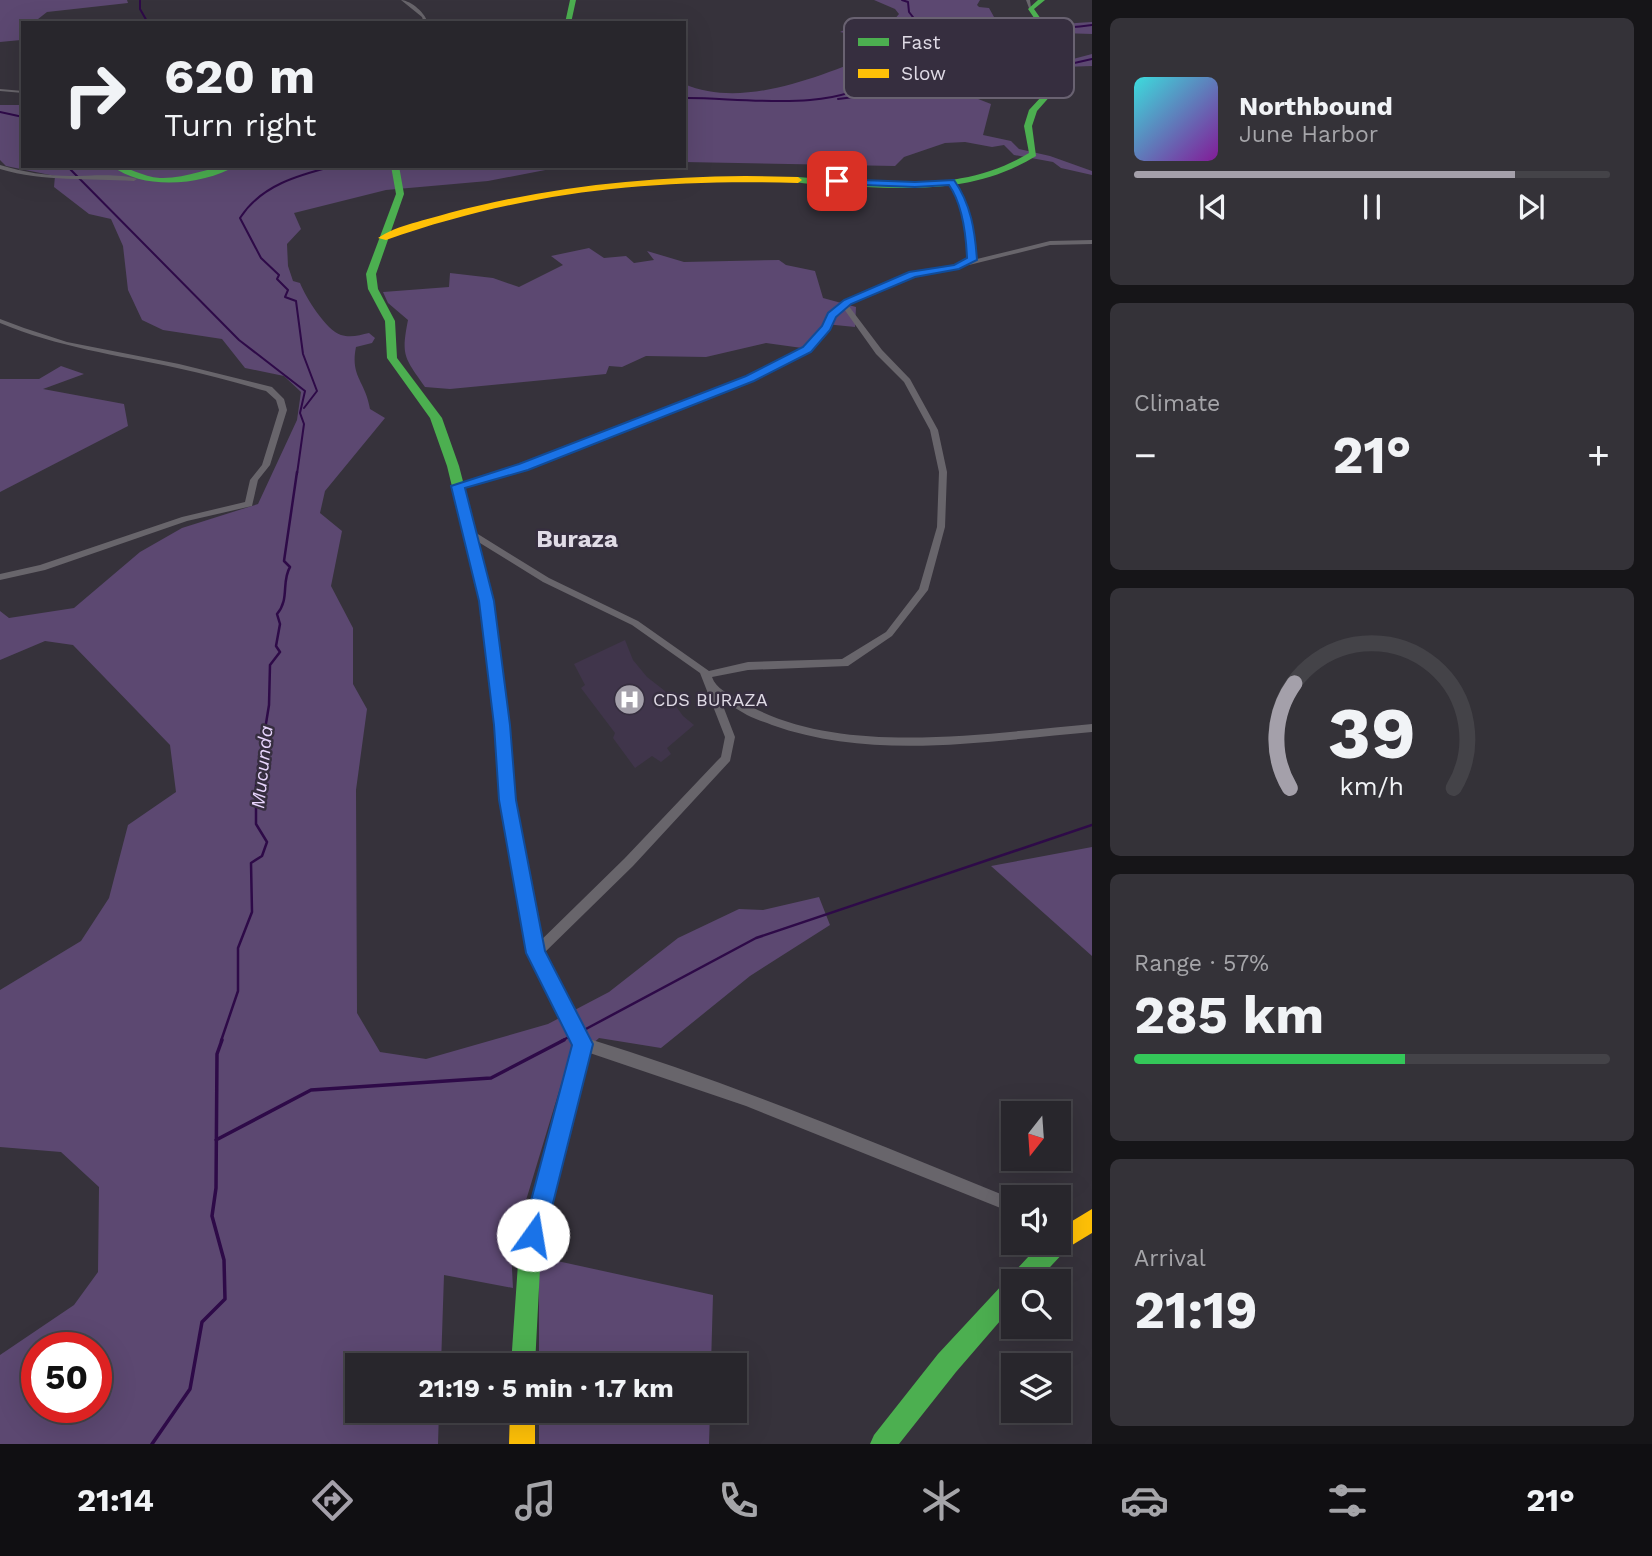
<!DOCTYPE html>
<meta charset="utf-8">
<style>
:root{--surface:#28262c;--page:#343238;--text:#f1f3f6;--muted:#a5a5a9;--line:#444348;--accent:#a4a0aa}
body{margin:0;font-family:"Work Sans",sans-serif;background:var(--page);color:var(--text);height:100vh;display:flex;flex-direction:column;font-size:26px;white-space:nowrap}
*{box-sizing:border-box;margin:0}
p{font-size:23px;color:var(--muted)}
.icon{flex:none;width:38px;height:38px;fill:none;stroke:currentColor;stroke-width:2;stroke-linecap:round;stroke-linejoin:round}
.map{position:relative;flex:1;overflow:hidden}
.details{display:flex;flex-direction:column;gap:18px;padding:18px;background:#161518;width:560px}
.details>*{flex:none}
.banner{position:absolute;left:21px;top:21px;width:665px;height:147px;border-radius:0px;box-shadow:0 7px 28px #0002,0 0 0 2px var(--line);background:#28262c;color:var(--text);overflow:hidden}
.needle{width:46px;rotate:197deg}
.controls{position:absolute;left:1001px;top:1101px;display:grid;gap:14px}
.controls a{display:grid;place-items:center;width:70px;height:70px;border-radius:0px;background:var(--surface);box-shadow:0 7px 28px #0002,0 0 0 2px var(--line);font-size:35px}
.speed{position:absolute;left:21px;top:1332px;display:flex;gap:14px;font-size:35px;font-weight:700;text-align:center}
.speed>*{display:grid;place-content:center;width:91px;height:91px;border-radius:50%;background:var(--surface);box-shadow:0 7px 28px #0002,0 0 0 2px var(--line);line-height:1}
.speed .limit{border:10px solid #d22;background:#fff;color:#111}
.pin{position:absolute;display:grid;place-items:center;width:60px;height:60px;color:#fff;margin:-30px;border-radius:14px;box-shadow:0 4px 10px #0006}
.me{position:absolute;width:77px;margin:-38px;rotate:13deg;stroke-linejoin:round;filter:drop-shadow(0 0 5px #0008)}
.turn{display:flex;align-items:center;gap:24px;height:147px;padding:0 28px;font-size:32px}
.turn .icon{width:91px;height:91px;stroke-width:2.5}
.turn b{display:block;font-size:49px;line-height:60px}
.big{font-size:52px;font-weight:700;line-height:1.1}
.details .card{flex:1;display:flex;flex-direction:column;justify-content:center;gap:10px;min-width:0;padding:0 24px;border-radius:10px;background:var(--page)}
.details .dial{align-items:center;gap:0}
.dial svg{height:182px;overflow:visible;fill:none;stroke:var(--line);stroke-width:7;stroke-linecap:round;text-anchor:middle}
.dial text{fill:var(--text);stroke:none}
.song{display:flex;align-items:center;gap:21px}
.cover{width:84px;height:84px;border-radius:10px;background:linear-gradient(135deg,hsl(180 70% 55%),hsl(290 70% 35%))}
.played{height:7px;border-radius:4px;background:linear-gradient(90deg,var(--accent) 80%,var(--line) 80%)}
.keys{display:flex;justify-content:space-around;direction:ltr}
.heat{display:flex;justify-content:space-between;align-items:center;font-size:38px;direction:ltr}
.charge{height:10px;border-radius:5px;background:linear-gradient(90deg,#34c759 57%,var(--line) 0)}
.trip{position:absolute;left:345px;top:1353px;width:402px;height:70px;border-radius:0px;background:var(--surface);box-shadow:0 7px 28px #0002,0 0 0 2px var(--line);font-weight:700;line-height:70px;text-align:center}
.dock{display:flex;height:112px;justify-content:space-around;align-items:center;background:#100f12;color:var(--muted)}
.dock .icon{width:49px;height:49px}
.dock .on{color:var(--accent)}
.dock b{font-size:32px;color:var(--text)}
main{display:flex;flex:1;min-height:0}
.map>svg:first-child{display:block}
.built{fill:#40354b}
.green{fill:#5c4871;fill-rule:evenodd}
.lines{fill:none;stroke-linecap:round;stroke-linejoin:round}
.stream-far2{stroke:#2e0a48;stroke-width:2}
.stream-far1{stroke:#2e0a48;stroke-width:2.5}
.stream{stroke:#2e0a48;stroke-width:3.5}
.street{fill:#68656b;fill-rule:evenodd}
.fast{fill:#4caf50;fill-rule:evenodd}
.slow{fill:#ffc107;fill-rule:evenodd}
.route{fill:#1a73e8;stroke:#114b97;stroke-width:2}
.labels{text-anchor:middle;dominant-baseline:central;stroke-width:5;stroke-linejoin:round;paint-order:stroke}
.poi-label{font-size:18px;fill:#e0dbe6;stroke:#362e3f;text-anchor:start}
.water-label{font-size:19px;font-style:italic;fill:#e8d5fd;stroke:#362e3f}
.district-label{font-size:24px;font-weight:bold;fill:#e0dbe6;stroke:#362e3f}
.key{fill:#362e3f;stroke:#696271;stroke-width:2}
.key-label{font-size:19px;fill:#e0dbe6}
</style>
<main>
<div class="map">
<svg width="1092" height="1444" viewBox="0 0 1092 1444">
<rect width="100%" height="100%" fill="#36323b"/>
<path class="built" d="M625,640L633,660L647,677L665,691L683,716L694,725L667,748L671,754L661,762L652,756L635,768L613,738L615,733L581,688L585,685L574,664Z"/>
<path class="green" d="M0,0H127L128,3L47,12L33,23H23L21,40L0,42Z
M874,0H980L977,5L979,7L989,8L994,17C1026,29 1059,24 1092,22V34L1028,32V37H1036L1039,44L1034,47L1038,53L1073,59L1092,54V66L1034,68C1019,90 996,90 973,97L991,104L983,135L1011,141L1019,149L1050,156L1092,171V175L1061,168L1053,162L1014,155L1004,145L992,147L965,142L945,143L904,157L895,166L684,162V84C745,110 820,75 877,54L881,50L868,38L840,32C857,22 882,38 899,14L895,9Z
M0,105H23V166H566L488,181L386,190L294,213L301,229L287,244L288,266L293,281L300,283C306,298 326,330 341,335C351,338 360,335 369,333L375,338L372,343L356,347C350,377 365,380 370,409L385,418L325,491L320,513L342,531L331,586L353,628V684L367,709L356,790L357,1013L380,1052L426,1059L548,1024L609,992L678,938L739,909L763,910L819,897L830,925L750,976L661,1048L599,1038L566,1068L511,1250L513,1288L444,1275L441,1365H357V1410L439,1411L438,1444H0V1355L74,1305L98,1272L99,1187L61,1152L0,1147V990L81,941L109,898L128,825L176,792L170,745L73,645L45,641L0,660V611L9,618L74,608L140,552L182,528L258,504L297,420L301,392L284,376L245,368L222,339L163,330L142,320L128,290L123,246L111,219L89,214L54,187L55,176L6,166L0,160ZM37,1348H96V1407H37Z
M589,248L604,258L626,256L634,263L654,260L647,251L684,262L779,260L786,265L815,271L823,298L856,307L855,327L825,324L802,348L766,343L706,357L646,356L622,367L609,366L606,374L450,389L425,387C404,357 401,356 408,320L388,303L383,292L449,287L450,273L493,278L519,287L563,265L551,256Z
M61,366L84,374L43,389L124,404L128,426L0,492V368V379H39Z
M1092,847V956L991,866Z
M539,1257L713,1295L711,1365H539Z
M539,1411H710L709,1444H539Z"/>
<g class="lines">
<path class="stream-far2" d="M140,0V9L148,23
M922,28C979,26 1036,33 1092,25
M684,98C736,97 836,114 876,78H887L890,71L915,64L912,56L923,43L917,30L922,27L911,23L916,21L909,12L908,2L902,0
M838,99L958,84L1005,73L1023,62L1070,64L1092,59
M0,112L23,117
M67,166L239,340L305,391L300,413L304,424L297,474
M304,408L317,391L303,354L296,301L285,297L288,290L277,279L279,275L261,258L240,218C261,185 299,175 334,166"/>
<path class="stream-far1" d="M584,1030L756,938L1092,825
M221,1041L238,991V948L252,912L251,863L262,856L267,842L256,824V785L269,705L270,665L280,652L276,646L280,624L277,614C290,599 281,582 290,567L284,561L297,472
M561,1041L571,1036"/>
<path class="stream" d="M216,1140L311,1090L491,1078L564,1040
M152,1444L190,1389L202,1322L225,1299L224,1260L212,1216L216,1188L217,1054L222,1040"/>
<path class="street" d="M401,0C412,1 425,13 428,23H424L422,17Z
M1026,0H1030L1031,8H1029Z
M0,89L23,91V93L0,91Z
M0,165C24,172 46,176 71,176C90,176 120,173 137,179L134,181C89,178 44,182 0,169Z
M949,181H953C967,202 980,235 973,260L1050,241L1092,240V244L1050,245L969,265L916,276L848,305L882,350L910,379L938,430L947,472L945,527L928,590L892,636L848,666L748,670L712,677C716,689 729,694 740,700C833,759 986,733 1092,724V732C987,741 873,761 772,725C764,722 755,719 747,715C738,710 729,704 720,698L735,737L730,761L633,866L540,957L536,959L532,957L530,953L532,949L625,858L717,761L721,757L725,737L700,673L632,625L543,582L467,535V531H473L549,578L638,621L709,671L748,662L842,659L886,632L919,589L937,527L939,472L930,430L904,382L876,354L844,309L835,317L829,328L810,351L753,381L527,469L458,489L454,486L455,484L521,465L747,377L804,347L824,326L830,315L845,301L912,273L966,262C976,233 957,205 949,181Z
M0,319L24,328L67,342L179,364L272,387L284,399L287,410L270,465L258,480L252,506L187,521L45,570L0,580V574L40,565L182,517L245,502L250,480L262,465L279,410L276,400L266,391C237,383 207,374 177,368C117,355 57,347 0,323Z
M583,1037C730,1082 871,1141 1013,1199V1213L746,1106L578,1049L576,1044L578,1039Z"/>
<path class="fast" d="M570,0H576L571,23H565Z
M1038,0H1045L1034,9L1075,68L1037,111L1032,126L1036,156C982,189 926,190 865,187C842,186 818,186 795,182L794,180L798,177C875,183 960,195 1029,153L1024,126L1029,110L1068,68L1028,9Z
M112,166C129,166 142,177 160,178C186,179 210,166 236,166C203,185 144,191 112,166Z
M391,166H399L404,194L376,274L378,289L395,321L397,358L442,418L459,466L494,601L510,725L515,800L527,857L524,862L518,865L512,862L509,857L499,800L494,725L480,601L447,466L430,418L387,358L385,321L368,289L366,274L396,194Z
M550,1159L558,1162L561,1170L541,1249L535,1365H511L519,1249L539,1170L542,1162Z
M1059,1231L1066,1234L1069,1242L1066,1250L1037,1281H1013V1306L956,1372L899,1444H870L874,1435L938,1354L1042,1242H1059Z"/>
<path class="slow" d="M745,176L798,177L802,180L798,183C651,179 526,191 386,240L378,238C397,225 427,220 449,213C546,187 644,177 745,176Z
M518,849L524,852L527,857L545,952L593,1044L561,1170L558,1178L550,1181L542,1178L539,1170L573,1045L527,953L509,857L512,852Z
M1092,1209V1233L1059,1253L1051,1250L1048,1242H1059V1229Z
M510,1410H535V1444H509Z"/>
</g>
<path class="route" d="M834,179L915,182L954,180C971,204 975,231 977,260L959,269L915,277L851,304L836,317L830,330L811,352L754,381L528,470L465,488L494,601L510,725L516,800L545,951L593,1044L545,1235L541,1243L533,1247L525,1243L522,1235L572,1045L526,953L499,800L494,725L479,601L451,486L519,464L746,376L803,347L822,326L828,313L844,300L909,272L954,265L967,258C966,234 963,205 949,185L915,187L837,184Z"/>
<defs>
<symbol id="hospital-disc" viewBox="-11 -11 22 22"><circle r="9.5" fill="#a4a0aa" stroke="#362e3f"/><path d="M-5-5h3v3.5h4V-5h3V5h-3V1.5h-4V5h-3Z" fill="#fff"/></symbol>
</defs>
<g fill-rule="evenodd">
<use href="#hospital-disc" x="612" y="682" width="35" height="35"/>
</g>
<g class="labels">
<g class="poi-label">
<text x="653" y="699">CDS BURAZA</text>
</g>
<g class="water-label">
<text transform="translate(262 767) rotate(-84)">Mucunda</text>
</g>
<g class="district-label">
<text x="577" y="539">Buraza</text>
</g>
</g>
<rect x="844" y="18" width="230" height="80" rx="10" class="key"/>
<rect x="858" y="38" width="31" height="8" fill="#4caf50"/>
<rect x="858" y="69" width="31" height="9" fill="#ffc107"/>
<g class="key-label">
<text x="901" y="49">Fast</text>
<text x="901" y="80">Slow</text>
</g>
</svg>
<div class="controls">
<a><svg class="needle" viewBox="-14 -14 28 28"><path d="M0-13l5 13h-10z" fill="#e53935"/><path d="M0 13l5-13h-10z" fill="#a5a5a9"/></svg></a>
<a><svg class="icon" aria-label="sound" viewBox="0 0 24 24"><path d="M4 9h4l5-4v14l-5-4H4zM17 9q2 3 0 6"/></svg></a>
<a><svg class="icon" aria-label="search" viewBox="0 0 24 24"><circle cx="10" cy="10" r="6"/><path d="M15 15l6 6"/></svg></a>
<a><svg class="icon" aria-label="layers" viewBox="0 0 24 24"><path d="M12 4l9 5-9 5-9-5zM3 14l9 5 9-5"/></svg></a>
</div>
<div class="speed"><div class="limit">50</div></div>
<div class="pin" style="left:837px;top:181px;background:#d93025"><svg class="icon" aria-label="arrive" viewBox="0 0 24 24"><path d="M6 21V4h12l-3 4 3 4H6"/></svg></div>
<svg class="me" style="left:533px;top:1235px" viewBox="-20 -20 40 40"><circle r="19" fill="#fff"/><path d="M0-13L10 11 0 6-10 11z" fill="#1a73e8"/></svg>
<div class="trip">21:19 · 5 min · 1.7 km</div>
<div class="banner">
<div class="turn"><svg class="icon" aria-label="right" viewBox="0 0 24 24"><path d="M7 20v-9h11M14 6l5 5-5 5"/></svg><div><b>620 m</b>Turn right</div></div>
</div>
</div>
<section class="details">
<div class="card">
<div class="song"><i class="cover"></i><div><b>Northbound</b><p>June Harbor</p></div></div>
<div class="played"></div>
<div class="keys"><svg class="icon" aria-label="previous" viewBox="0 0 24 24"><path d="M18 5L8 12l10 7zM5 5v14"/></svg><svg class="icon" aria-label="pause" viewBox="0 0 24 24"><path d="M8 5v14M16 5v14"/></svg><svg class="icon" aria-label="next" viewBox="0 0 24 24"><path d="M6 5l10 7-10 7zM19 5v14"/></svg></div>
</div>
<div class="card"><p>Climate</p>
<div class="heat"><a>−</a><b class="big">21°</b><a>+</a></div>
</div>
<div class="card dial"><svg viewBox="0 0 100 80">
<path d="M14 69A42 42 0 1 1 86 69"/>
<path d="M14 69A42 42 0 0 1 16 23" stroke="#a4a0aa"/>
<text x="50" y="56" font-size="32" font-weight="700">39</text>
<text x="50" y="72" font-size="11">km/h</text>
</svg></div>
<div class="card"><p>Range · 57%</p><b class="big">285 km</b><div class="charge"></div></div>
<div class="card"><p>Arrival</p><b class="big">21:19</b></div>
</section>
</main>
<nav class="dock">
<b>21:14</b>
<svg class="icon on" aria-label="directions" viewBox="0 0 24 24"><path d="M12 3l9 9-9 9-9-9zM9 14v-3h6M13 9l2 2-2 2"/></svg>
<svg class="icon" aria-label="music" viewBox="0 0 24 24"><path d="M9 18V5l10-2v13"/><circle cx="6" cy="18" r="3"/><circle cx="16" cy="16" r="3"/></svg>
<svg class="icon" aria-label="phone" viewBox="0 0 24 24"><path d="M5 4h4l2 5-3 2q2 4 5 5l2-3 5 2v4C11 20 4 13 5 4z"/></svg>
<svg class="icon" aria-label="climate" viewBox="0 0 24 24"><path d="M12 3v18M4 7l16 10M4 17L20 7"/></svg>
<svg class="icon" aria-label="car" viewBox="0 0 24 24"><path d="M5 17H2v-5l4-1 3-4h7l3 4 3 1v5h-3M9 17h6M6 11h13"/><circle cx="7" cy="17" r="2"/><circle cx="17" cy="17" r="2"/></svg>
<svg class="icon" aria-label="filters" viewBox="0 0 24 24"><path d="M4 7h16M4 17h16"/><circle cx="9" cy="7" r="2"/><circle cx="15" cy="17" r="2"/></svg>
<b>21°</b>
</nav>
